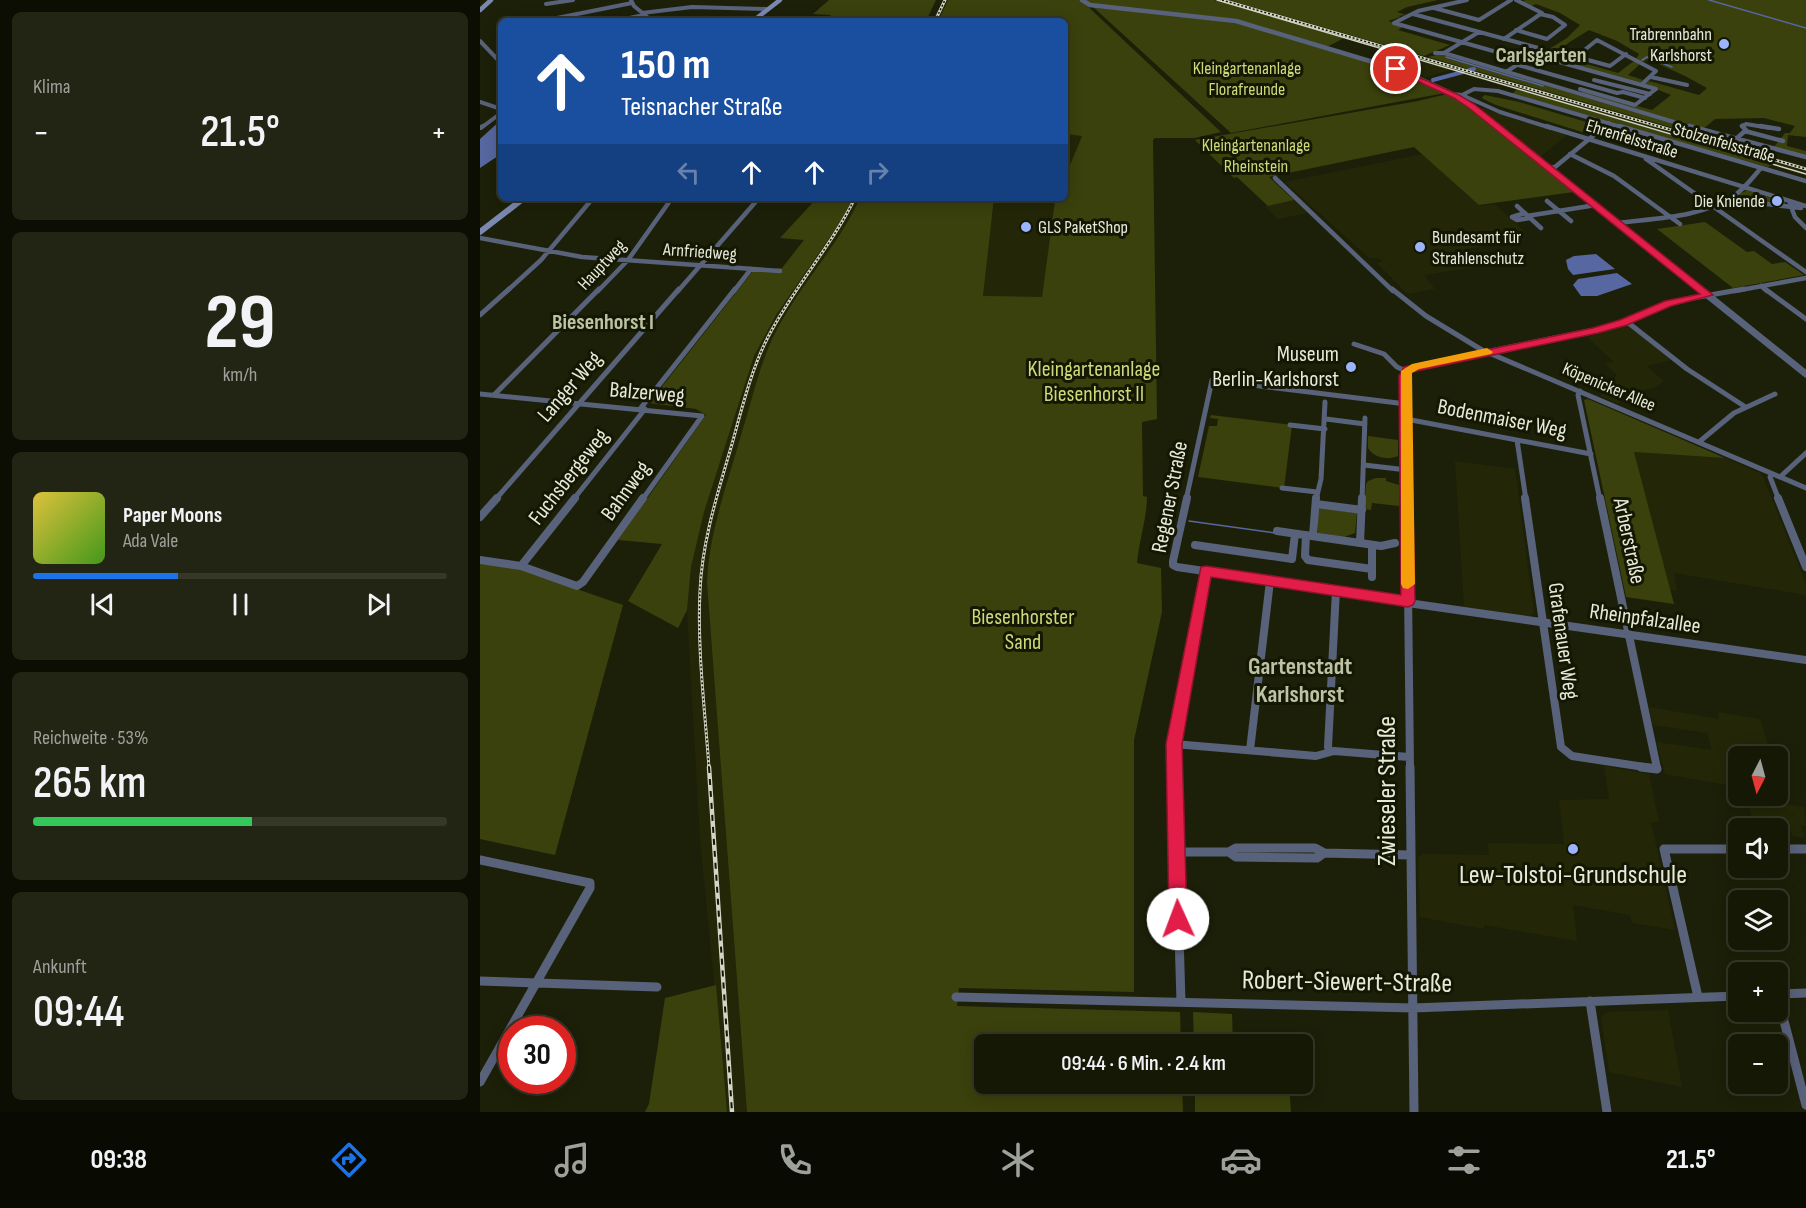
<!DOCTYPE html>
<html lang="de">
<meta charset="utf-8">
<style>
:root{--surface:#161806;--page:#232514;--text:#f1f3f6;--muted:#9ea09b;--line:#353728;--accent:#1a73e8}
body{margin:0;font-family:"Sofia Sans Condensed",sans-serif;background:var(--page);color:var(--text);height:100vh;display:flex;flex-direction:column;font-size:22px;white-space:nowrap}
*{box-sizing:border-box;margin:0}
p{font-size:20px;color:var(--muted)}
.icon{flex:none;width:33px;height:33px;fill:none;stroke:currentColor;stroke-width:2;stroke-linecap:round;stroke-linejoin:round}
.map{position:relative;flex:1;overflow:hidden}
.side{display:flex;flex-direction:column;gap:12px;padding:12px;background:#0c0d03;width:480px}
.side>*{flex:none}
.guide{position:absolute;left:18px;top:18px;width:570px;height:183px;border-radius:9px;box-shadow:0 3px 15px #0003,0 0 0 2px var(--line);background:#1a4fa0;color:#fff;overflow:hidden}
.needle{width:39px;rotate:186deg}
.controls{position:absolute;left:1248px;top:746px;display:grid;gap:12px}
.controls a{display:grid;place-items:center;width:60px;height:60px;border-radius:9px;background:var(--surface);box-shadow:0 3px 15px #0003,0 0 0 2px var(--line);font-size:30px}
.speed{position:absolute;left:18px;top:1016px;display:flex;gap:12px;font-size:30px;font-weight:700;text-align:center}
.speed>*{display:grid;place-content:center;width:78px;height:78px;border-radius:50%;background:var(--surface);box-shadow:0 3px 15px #0003,0 0 0 2px var(--line);line-height:1}
.speed .limit{border:9px solid #d22;background:#fff;color:#111}
.pin{position:absolute;display:grid;place-items:center;width:51px;height:51px;color:#fff;margin:-26px;border:3px solid #fff;border-radius:50%;box-shadow:0 2px 6px #0007}
.me{position:absolute;width:66px;margin:-33px;rotate:358deg;stroke-linejoin:round;filter:drop-shadow(0 0 4px #0008)}
.turn{display:flex;align-items:center;gap:21px;height:126px;padding:0 24px;font-size:27px}
.turn .icon{width:78px;height:78px;stroke-width:2.5}
.turn b{display:block;font-size:42px;line-height:51px}
.lanes{display:flex;align-items:center;height:57px;padding:0 24px;background:#0003;justify-content:center;gap:30px;direction:ltr}
.lanes .off{opacity:.35}
.big{font-size:45px;font-weight:600;line-height:1.1}
.side .widget{flex:1;display:flex;flex-direction:column;justify-content:center;gap:9px;min-width:0;padding:0 21px;border-radius:9px;background:var(--page)}
.side .dial{align-items:center;gap:0}
.dial b{font-size:78px;line-height:1}
.song{display:flex;align-items:center;gap:18px}
.cover{width:72px;height:72px;border-radius:9px;background:linear-gradient(135deg,hsl(50 70% 55%),hsl(100 70% 35%))}
.played{height:6px;border-radius:3px;background:linear-gradient(90deg,var(--accent) 35%,var(--line) 35%)}
.keys{display:flex;justify-content:space-around;direction:ltr}
.heat{display:flex;justify-content:space-between;align-items:center;font-size:33px;direction:ltr}
.charge{height:9px;border-radius:4px;background:linear-gradient(90deg,#34c759 53%,var(--line) 0)}
.trip{position:absolute;left:494px;top:1034px;width:339px;height:60px;border-radius:9px;background:var(--surface);box-shadow:0 3px 15px #0003,0 0 0 2px var(--line);font-weight:600;line-height:60px;text-align:center}
.menu{display:flex;height:96px;justify-content:space-around;align-items:center;background:#090a02;color:var(--muted)}
.menu .icon{width:42px;height:42px}
.menu .on{color:var(--accent)}
.menu b{font-size:27px;color:var(--text)}
main{display:flex;flex:1;min-height:0}
.map>svg:first-child{display:block}
.built{fill:#232707}
.green{fill:#3b410c}
.water{fill:#5667a1}
.lines{fill:none;stroke-linecap:round;stroke-linejoin:round}
.stream{stroke:#5667a1;stroke-width:1.5}
.canal{stroke:#5667a1;stroke-width:4}
.minor-far4{stroke:#59627b;stroke-width:4}
.minor-far3{stroke:#59627b;stroke-width:4.5}
.minor-far2{stroke:#59627b;stroke-width:5}
.minor-far1{stroke:#59627b;stroke-width:8}
.minor{stroke:#59627b;stroke-width:9}
.tertiary-far2{stroke:#59627b;stroke-width:4.5}
.tertiary-far1{stroke:#59627b;stroke-width:5}
.tertiary{stroke:#59627b;stroke-width:7}
.secondary-far1{stroke:#7b88b1;stroke-width:4.5}
.secondary{stroke:#7b88b1;stroke-width:6}
.tram{stroke:#d3d6c6;stroke-width:1.5}
.rail-far1-casing{stroke:#d3d6c6;stroke-width:3}
.rail-casing{stroke:#d3d6c6;stroke-width:4.5}
.rail-far1{stroke:#141702;stroke-width:1.5;stroke-dasharray:2;stroke-linecap:butt}
.rail{stroke:#141702;stroke-width:2;stroke-dasharray:6;stroke-linecap:butt}
.route{fill:#e11d48;stroke:#92132f;stroke-width:1.5}
.slow{fill:#f59e0b}
.poi-dot{fill:#9cb4fd;stroke:#141702;stroke-width:2}
.labels{text-anchor:middle;dominant-baseline:central;stroke-width:6;stroke-linejoin:round;paint-order:stroke}
.far-poi-label{font-size:18px;fill:#e7eadb;stroke:#141702;text-anchor:end}
.far-park-label{font-size:18px;fill:#cdda79;stroke:#141702}
.far-street-label{font-size:18px;fill:#e7eadb;stroke:#141702}
.far-quarter-label{font-size:22px;font-weight:bold;fill:#bcc2a4;stroke:#141702}
.poi-label{font-size:22px;fill:#e7eadb;stroke:#141702;text-anchor:end}
.park-label{font-size:22px;fill:#cdda79;stroke:#141702}
.street-label{font-size:22px;fill:#e7eadb;stroke:#141702}
.neighbourhood-label{font-size:24px;font-weight:bold;fill:#bcc2a4;stroke:#141702}
.near-street-label{font-size:27px;fill:#e7eadb;stroke:#141702}
.near-poi-label{font-size:27px;fill:#e7eadb;stroke:#141702}
</style>
<main>
<section class="side">
<div class="widget"><p>Klima</p>
<div class="heat"><a>−</a><b class="big">21.5°</b><a>+</a></div>
</div>
<div class="widget dial"><b>29</b><p>km/h</p></div>
<div class="widget">
<div class="song"><i class="cover"></i><div><b>Paper Moons</b><p>Ada Vale</p></div></div>
<div class="played"></div>
<div class="keys"><svg class="icon" aria-label="previous" viewBox="0 0 24 24"><path d="M18 5L8 12l10 7zM5 5v14"/></svg><svg class="icon" aria-label="pause" viewBox="0 0 24 24"><path d="M8 5v14M16 5v14"/></svg><svg class="icon" aria-label="next" viewBox="0 0 24 24"><path d="M6 5l10 7-10 7zM19 5v14"/></svg></div>
</div>
<div class="widget"><p>Reichweite · 53%</p><b class="big">265 km</b><div class="charge"></div></div>
<div class="widget"><p>Ankunft</p><b class="big">09:44</b></div>
</section>
<div class="map">
<svg width="1326" height="1112" viewBox="0 0 1326 1112">
<rect width="100%" height="100%" fill="#1d2008"/>
<path class="built" d="M734,0H748L944,56L936,60Z
M948,57L1326,166V176L970,70L943,78L923,68L943,62L942,60Z
M1004,108L1022,115L1087,135L1060,157L1000,109Z
M585,134L602,135L585,177Z
M943,154L1001,206L1015,204L1046,233L1033,235L1039,241L986,249L1002,266L944,275L955,289L927,294L897,263L902,262V260L898,258H889L805,182Z
M373,198H380L369,222L304,316L289,345L279,377L227,583L267,1112H247L220,839L207,610L211,567L224,512L274,356L296,315L359,224Z
M514,198H576L562,297H503Z
M814,200L827,213L798,219L785,206Z
M1147,325L1191,360L1167,366L1184,381L1176,387L1158,392L1151,387L1138,404L1120,396L1137,375L1125,364L1134,362L1107,337Z
M1154,452L1245,458L1282,474L1326,584V595L1194,573L1197,591L1190,590Z
M975,461L1035,469L1054,613L1049,617L984,607Z
M1169,707L1239,719L1238,712L1280,719L1292,756H1258V795H1298V775L1307,804L1324,807L1326,826L1321,825L1325,838L1312,836L1309,825L1301,824L1300,821L1272,817L1268,803L1256,801L1252,786L1185,774L1177,742L1232,750L1227,733L1173,725Z
M1124,766L1169,774L1179,822H1171L1195,930L1152,923L1150,915L1093,905L1097,941L1004,925V929L940,917L938,858L943,854L1009,855L1008,843L1084,844L1079,800L1129,799Z
M1188,1010L1202,1087L1129,1072L1121,1018L1126,1012Z"/>
<path class="green" d="M349,0H456L446,21H345L351,15L333,14Z
M468,0H601L741,132L714,138H675L673,140L677,419L662,422L663,496L667,497C667,517 659,541 657,563L681,568L682,612L654,740V992L479,988L477,1006L700,1012L701,1044H504V1083H702L703,1112H267L227,583C229,531 248,482 262,432C274,394 282,352 304,317C328,276 360,242 380,198H529H514L503,296L562,297L575,201L576,198H585V177L602,136L585,134V21H458Z
M605,0H734L864,38L847,47L755,19L610,4Z
M748,0H958L927,7L917,12L926,15L918,16L921,17L908,21L924,26L918,30L970,45L944,56Z
M1045,0H1326V137L1308,135L1307,146L1326,151V156L1294,147L1305,133H1310L1315,126L1284,118L1235,119L1223,129L1101,93L1104,91L1172,110L1191,95L1164,84L1169,81L1219,95L1227,88L1205,76L1168,59L1163,62L1156,59L1159,54L1137,41L1109,30L1088,43L1077,54L1092,59L1086,62L1059,55L1087,38L1100,25L1080,13L1056,4L1051,6L1043,2Z
M612,6L753,22L925,73L965,93L751,133Z
M961,54L1252,141L1263,145V148L948,57Z
M1096,61L1138,73L1154,61L1160,64L1148,75L1163,80L1159,83L1091,64Z
M1037,89L1292,165L1288,167L1277,164L1032,94Z
M967,94L980,100L1094,192L999,205L934,147L789,177L814,200L788,206L757,177L754,178L715,140L938,101Z
M1005,95L1039,102L1113,124L1109,127L1115,129L1113,131L1106,129L1102,132L1016,105L1003,99L1002,97Z
M1267,190L1305,202V205L1245,203Z
M337,198H373L359,224L296,315L274,356L224,512L211,567L207,610L198,628L148,601L182,544L138,540L226,415L216,409L169,403L273,271L302,268L324,240L300,238Z
M1225,222L1267,252L1274,251L1292,264L1305,262L1324,275L1253,288L1177,229Z
M1108,399L1245,458L1154,452L1194,604L1146,597L1104,400Z
M731,415L812,425L804,488L718,477L729,426H737L738,419L730,418Z
M888,436L918,440V456C909,460 895,459 888,448Z
M896,478H906V481L919,485V506L892,503L891,510L884,509L886,484L888,481Z
M838,508L877,513L875,533L864,537L838,533Z
M0,563L36,568L143,605L75,855L0,839Z
M236,985L247,1112H165L169,1104L185,998Z
M713,1012L752,1014L753,1044H714Z
M715,1083H809L811,1112H715Z"/>
<path class="water" d="M21,120V154L0,168V139Z
M1116,254L1135,269L1093,275L1088,269L1086,260L1094,256Z
M1137,273L1152,284L1117,296H1101L1093,285L1098,279Z"/>
<g class="lines">
<path class="stream" d="M1229,0L1326,28
M966,57L1063,86
M1162,60L1167,57L1192,67
M709,521L795,533"/>
<path class="canal" d="M989,70L994,69
M953,80L983,72"/>
<path class="minor-far4" d="M151,0L154,6L172,21
M987,0L938,11L914,23L1045,60
M66,4L93,0
M954,8L999,20L1031,0
M162,13L212,7L288,9
M933,14L1062,49L1026,72
M62,21L152,3
M135,21L164,15
M1036,30L1067,39L1085,25L1073,17L1060,14
M1024,39L1062,13L1036,0
M0,41L21,63
M955,53H964L1214,128
M964,53L999,32
M1054,55L1176,89
M1097,57L1130,66L1146,54
M1087,64L1117,40L1176,71L1161,85
M902,65L914,58L924,61
M1038,65L1137,93L1143,92L1165,98
M1171,77L1207,85
M1114,80L1170,94
M1100,89L1155,105L1176,89
M972,94L982,95L1020,112L1071,128
M982,95L994,89L1018,91L1144,128
M0,102L21,109
M1,128L21,113
M1123,128L1129,123
M1264,128L1262,126L1266,124L1290,128"/>
<path class="minor-far3" d="M1066,126L1326,206
M1139,126L1326,181
M1209,126L1326,157
M1280,126L1299,129
M0,128L3,126
M1265,131L1303,141
M1255,140L1266,130L1262,126
M1090,154L1134,176L1200,224
M1166,159L1326,272
M1070,168L1075,167L1125,126
M795,178L913,291
M1067,201L1091,221
M1310,204L1315,217L1326,228
M1242,205L1286,204L1321,208
M1037,206L1061,228
M1045,213L1032,217L1037,220L1050,218
M1047,216L1116,205
M1138,223C1177,218 1221,218 1255,195C1265,188 1273,177 1281,168
M0,238L102,257L300,271
M1281,286L1287,291
M27,291L61,260L113,198
M118,291L148,260L192,198
M198,291L279,198
M254,291L271,269
M1255,291L1326,278"/>
<path class="minor-far2" d="M912,289L946,316L1002,350L1326,488
M1285,289L1326,319
M0,315L29,289
M1146,321L1207,369L1264,406
M874,344L904,354L917,367L926,371
M926,371L927,500
M926,371L936,366L1114,330L1143,322L1196,301L1264,289
M1100,391L1098,395L1120,500
M0,394L222,416L162,500
M14,395L119,289
M160,409L255,289
M846,419L885,424
M926,419L1111,454
M810,425L845,429
M1037,440L1046,500
M1219,442L1254,413L1295,394
M884,465L927,470
M1292,474L1290,477L1299,500
M1300,477L1326,453
M802,488L837,492
M15,500L199,289
M93,500L165,409
M706,500L732,380L926,404
M836,500L841,479L845,402
M882,500L885,418"/>
<path class="minor-far1" d="M707,498L693,561V565L697,567L928,601
M927,498L930,768
M1045,498L1081,747L1092,756L1171,768
M1120,498L1177,768
M1298,498L1326,567
M836,504L882,510
M0,517L17,498
M797,531L901,546L915,543
M826,535L825,556L828,560L892,569
M833,536L836,498
M880,543L882,498
M715,545L812,559L815,534
M892,545V577
M0,560L41,566L97,586L103,582L163,498
M41,566L95,498
M928,603L1326,660
M694,744L836,756L854,751L929,757
M770,750L790,581
M850,752L848,747L856,590
M694,768L695,733L726,571"/>
<path class="minor" d="M694,767L701,1002
M930,767L934,1112
M1161,767L1177,769L1176,767
M1298,849H1326
M695,852H749L756,848H835L844,853
M749,852L756,857L837,858L844,853L930,855
M0,860L110,883V888L0,1082
M0,981L177,987
M1298,994L1326,993
M476,997L933,1008L1258,996
M1218,997L1184,849H1258
M1298,998L1326,1105
M1110,1001L1127,1112"/>
<path class="tertiary-far2" d="M602,0L610,5L756,21L923,71L977,96L1019,128"/>
<path class="tertiary-far1" d="M1017,126L1222,291"/>
<path class="tertiary" d="M1220,289L1326,374"/>
<path class="secondary-far1" d="M0,10L11,0
M273,21L300,0"/>
<path class="secondary" d="M0,232L44,198"/>
<path class="tram" d="M737,0L1326,174"/>
<defs>
<path id="rail-far1" d="M742,0L1326,169
M455,21L465,0
M229,768C225,710 217,649 220,591C222,541 238,492 252,444C262,408 271,370 288,337C313,288 351,247 375,198"/>
<path id="rail" d="M229,767L252,1112"/>
</defs>
<use href="#rail-far1" class="rail-far1-casing"/>
<use href="#rail" class="rail-casing"/>
<use href="#rail-far1" class="rail-far1"/>
<use href="#rail" class="rail"/>
</g>
<path class="route" d="M913,68H918L979,95L994,104L1233,295L1191,306L1147,325L1118,333L932,372L930,376L935,601L933,605L928,607L731,577L702,744L707,919L704,925L698,928L691,925L689,919L686,744L721,567L726,566L921,595L919,376L924,367L1113,328L1140,320L1185,301L1220,294L989,108L974,98L913,70Z"/>
<path class="slow" d="M1007,348L1013,352L1011,354L939,369L932,373L935,584L928,589L923,588L921,584V371L932,364Z"/>
<g class="poi-dot">
<circle cx="1244" cy="44" r="6"/>
<circle cx="1297" cy="201" r="6"/>
<circle cx="546" cy="227" r="6"/>
<circle cx="940" cy="247" r="6"/>
<circle cx="871" cy="367" r="6"/>
<circle cx="1093" cy="849" r="6"/>
</g>
<g class="labels">
<g class="far-poi-label">
<text x="1232" y="34">Trabrennbahn<tspan x="1232" dy="21">Karlshorst</tspan></text>
<text x="1285" y="201">Die Kniende</text>
<text x="558" y="227" text-anchor="start">GLS PaketShop</text>
<text x="952" y="237" text-anchor="start">Bundesamt für<tspan x="952" dy="21">Strahlenschutz</tspan></text>
</g>
<g class="far-park-label">
<text x="767" y="68">Kleingartenanlage<tspan x="767" dy="21">Florafreunde</tspan></text>
<text x="776" y="145">Kleingartenanlage<tspan x="776" dy="21">Rheinstein</tspan></text>
</g>
<g class="far-street-label">
<text transform="translate(1152 139) rotate(17)">Ehrenfelsstraße</text>
<text transform="translate(1244 143) rotate(16)">Stolzenfelsstraße</text>
<text transform="translate(220 252) rotate(4)">Arnfriedweg</text>
<text transform="translate(122 265) rotate(-47)">Hauptweg</text>
<text transform="translate(1129 387) rotate(23)">Köpenicker Allee</text>
</g>
<g class="far-quarter-label">
<text x="1061" y="55">Carlsgarten</text>
<text x="123" y="322">Biesenhorst I</text>
</g>
<g class="poi-label">
<text x="859" y="354">Museum<tspan x="859" dy="25">Berlin-Karlshorst</tspan></text>
</g>
<g class="park-label">
<text x="614" y="369">Kleingartenanlage<tspan x="614" dy="25">Biesenhorst II</tspan></text>
<text x="543" y="617">Biesenhorster<tspan x="543" dy="25">Sand</tspan></text>
</g>
<g class="street-label">
<text transform="translate(90 387) rotate(-49)">Langer Weg</text>
<text transform="translate(167 393) rotate(5)">Balzerweg</text>
<text transform="translate(1022 419) rotate(11)">Bodenmaiser Weg</text>
<text transform="translate(89 477) rotate(-52)">Fuchsbergeweg</text>
<text transform="translate(146 491) rotate(-54)">Bahnweg</text>
<text transform="translate(690 497) rotate(-79)">Regener Straße</text>
<text transform="translate(1149 541) rotate(78)">Arberstraße</text>
<text transform="translate(1165 619) rotate(8)">Rheinpfalzallee</text>
<text transform="translate(1083 641) rotate(82)">Grafenauer Weg</text>
</g>
<g class="neighbourhood-label">
<text x="820" y="666">Gartenstadt<tspan x="820" dy="28">Karlshorst</tspan></text>
</g>
<g class="near-street-label">
<text transform="translate(907 791) rotate(-90)">Zwieseler Straße</text>
<text transform="translate(867 982) rotate(1)">Robert-Siewert-Straße</text>
</g>
<g class="near-poi-label">
<text x="1093" y="875">Lew-Tolstoi-Grundschule</text>
</g>
</g>
</svg>
<div class="controls">
<a><svg class="needle" viewBox="-14 -14 28 28"><path d="M0-13l5 13h-10z" fill="#e53935"/><path d="M0 13l5-13h-10z" fill="#9ea09b"/></svg></a>
<a><svg class="icon" aria-label="sound" viewBox="0 0 24 24"><path d="M4 9h4l5-4v14l-5-4H4zM17 9q2 3 0 6"/></svg></a>
<a><svg class="icon" aria-label="layers" viewBox="0 0 24 24"><path d="M12 4l9 5-9 5-9-5zM3 14l9 5 9-5"/></svg></a>
<a>+</a>
<a>−</a>
</div>
<div class="speed"><div class="limit">30</div></div>
<div class="pin" style="left:916px;top:69px;background:#d93025"><svg class="icon" aria-label="arrive" viewBox="0 0 24 24"><path d="M6 21V4h12l-3 4 3 4H6"/></svg></div>
<svg class="me" style="left:698px;top:919px" viewBox="-20 -20 40 40"><circle r="19" fill="#fff"/><path d="M0-13L10 11 0 6-10 11z" fill="#e11d48"/></svg>
<div class="trip">09:44 · 6 Min. · 2.4 km</div>
<div class="guide">
<div class="turn"><svg class="icon" aria-label="ahead" viewBox="0 0 24 24"><path d="M12 20V5M6 11l6-6 6 6"/></svg><div><b>150 m</b>Teisnacher Straße</div></div>
<div class="lanes"><svg class="icon off" aria-label="left" viewBox="0 0 24 24"><path d="M17 20v-9H6M10 6l-5 5 5 5"/></svg><svg class="icon" aria-label="ahead" viewBox="0 0 24 24"><path d="M12 20V5M6 11l6-6 6 6"/></svg><svg class="icon" aria-label="ahead" viewBox="0 0 24 24"><path d="M12 20V5M6 11l6-6 6 6"/></svg><svg class="icon off" aria-label="right" viewBox="0 0 24 24"><path d="M7 20v-9h11M14 6l5 5-5 5"/></svg></div>
</div>
</div>
</main>
<nav class="menu">
<b>09:38</b>
<svg class="icon on" aria-label="directions" viewBox="0 0 24 24"><path d="M12 3l9 9-9 9-9-9zM9 14v-3h6M13 9l2 2-2 2"/></svg>
<svg class="icon" aria-label="music" viewBox="0 0 24 24"><path d="M9 18V5l10-2v13"/><circle cx="6" cy="18" r="3"/><circle cx="16" cy="16" r="3"/></svg>
<svg class="icon" aria-label="phone" viewBox="0 0 24 24"><path d="M5 4h4l2 5-3 2q2 4 5 5l2-3 5 2v4C11 20 4 13 5 4z"/></svg>
<svg class="icon" aria-label="climate" viewBox="0 0 24 24"><path d="M12 3v18M4 7l16 10M4 17L20 7"/></svg>
<svg class="icon" aria-label="car" viewBox="0 0 24 24"><path d="M5 17H2v-5l4-1 3-4h7l3 4 3 1v5h-3M9 17h6M6 11h13"/><circle cx="7" cy="17" r="2"/><circle cx="17" cy="17" r="2"/></svg>
<svg class="icon" aria-label="filters" viewBox="0 0 24 24"><path d="M4 7h16M4 17h16"/><circle cx="9" cy="7" r="2"/><circle cx="15" cy="17" r="2"/></svg>
<b>21.5°</b>
</nav>
